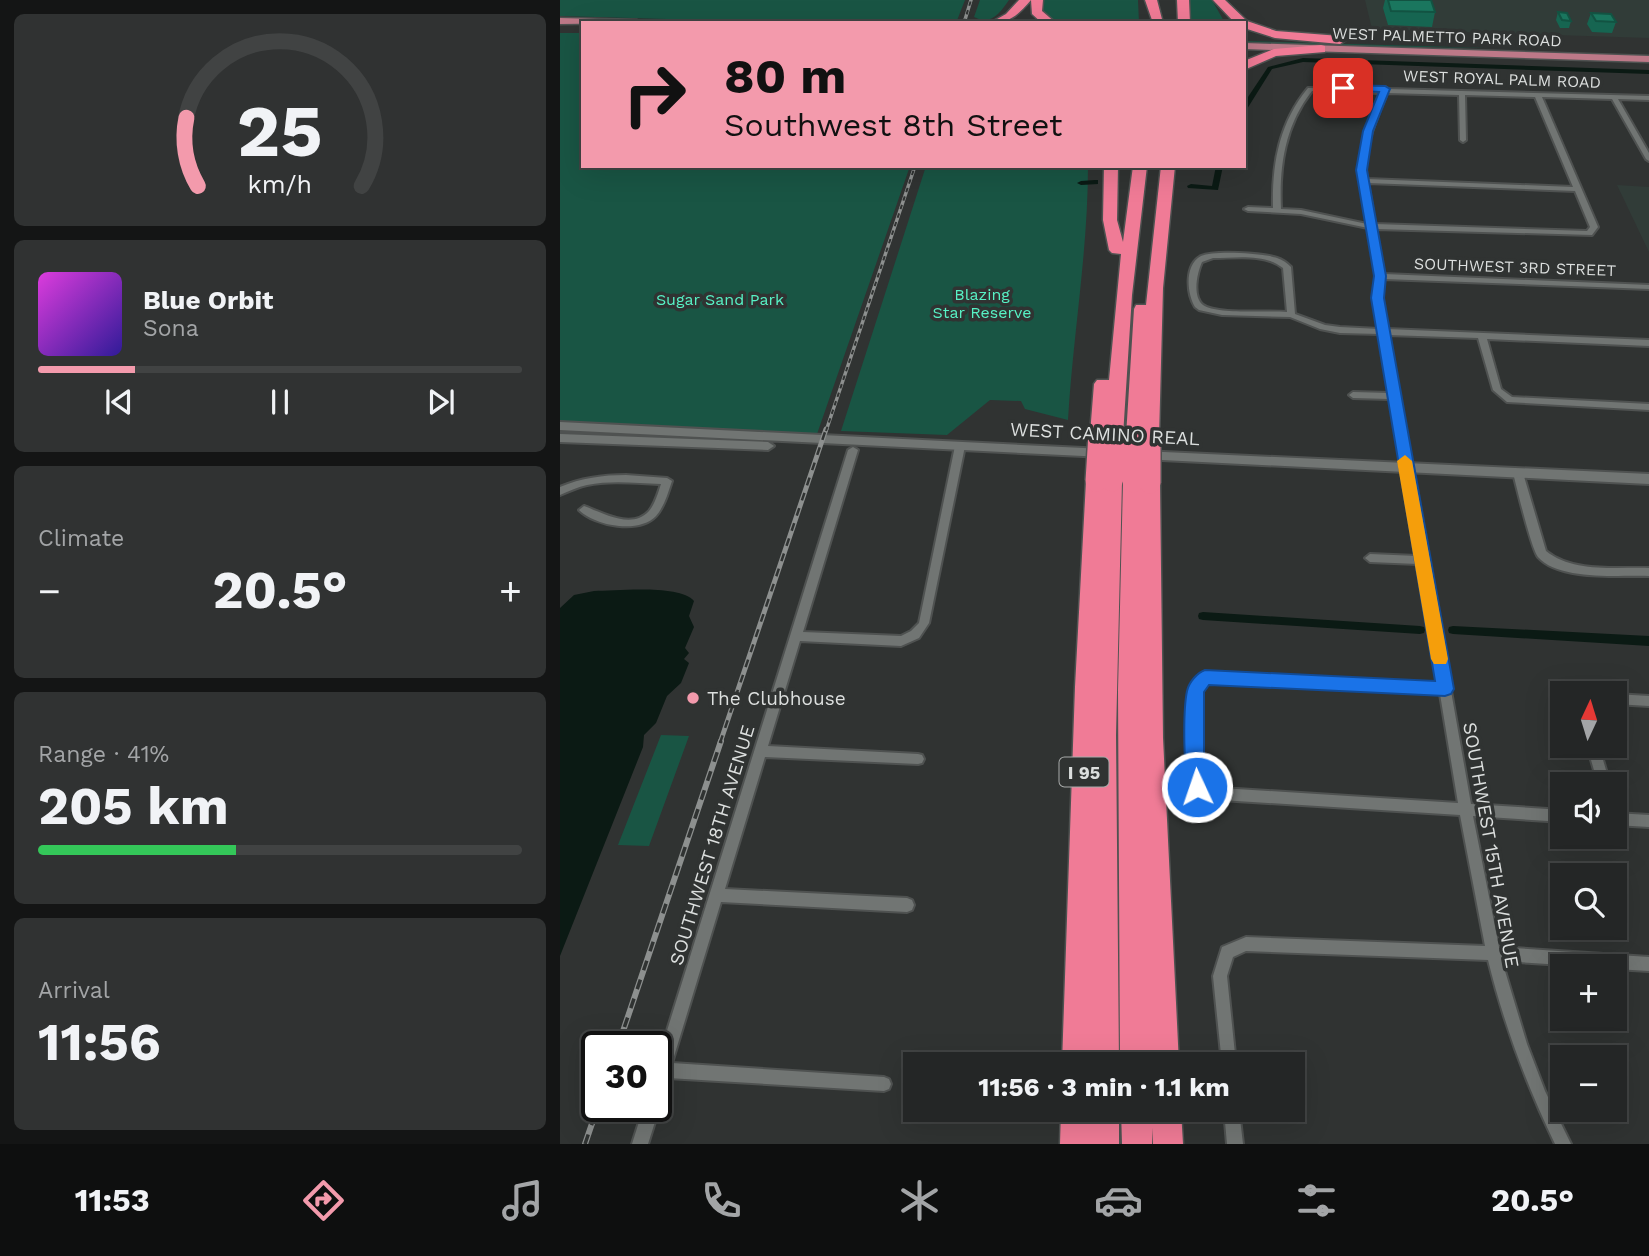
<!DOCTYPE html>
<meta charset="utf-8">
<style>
:root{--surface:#242626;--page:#303232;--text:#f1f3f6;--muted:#a3a5a7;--line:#414343;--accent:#f39aac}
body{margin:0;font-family:"Work Sans",sans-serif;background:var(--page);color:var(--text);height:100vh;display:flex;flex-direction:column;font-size:26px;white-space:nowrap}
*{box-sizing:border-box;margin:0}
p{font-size:23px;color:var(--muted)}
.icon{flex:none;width:38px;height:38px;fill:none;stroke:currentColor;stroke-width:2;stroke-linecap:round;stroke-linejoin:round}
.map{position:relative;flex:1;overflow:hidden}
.panel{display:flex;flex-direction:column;gap:14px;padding:14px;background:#141515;width:560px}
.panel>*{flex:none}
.banner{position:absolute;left:21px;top:21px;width:665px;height:147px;border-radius:0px;box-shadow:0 7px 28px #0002,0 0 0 2px var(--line);background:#f39aac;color:#111;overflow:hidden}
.needle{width:46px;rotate:4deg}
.controls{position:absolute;left:990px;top:681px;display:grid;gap:14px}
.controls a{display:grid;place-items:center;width:77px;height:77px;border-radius:0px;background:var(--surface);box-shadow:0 7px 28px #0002,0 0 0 2px var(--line);font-size:35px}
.speed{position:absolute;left:21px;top:1031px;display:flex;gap:14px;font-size:35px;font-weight:700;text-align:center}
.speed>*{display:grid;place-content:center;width:91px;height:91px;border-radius:50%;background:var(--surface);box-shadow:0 7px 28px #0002,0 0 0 2px var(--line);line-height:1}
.speed .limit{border:4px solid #111;border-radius:10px;background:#fff;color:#111}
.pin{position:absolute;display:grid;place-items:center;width:60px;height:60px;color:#fff;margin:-30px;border-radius:14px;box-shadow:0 4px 10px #0006}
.me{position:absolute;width:77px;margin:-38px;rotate:357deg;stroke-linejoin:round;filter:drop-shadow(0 0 5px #0008)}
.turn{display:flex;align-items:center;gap:24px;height:147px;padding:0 28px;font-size:32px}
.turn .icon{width:91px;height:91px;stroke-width:2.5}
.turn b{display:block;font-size:49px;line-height:60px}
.big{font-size:52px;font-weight:700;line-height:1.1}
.panel .widget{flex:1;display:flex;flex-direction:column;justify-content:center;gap:10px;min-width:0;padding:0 24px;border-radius:10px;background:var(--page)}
.panel .dial{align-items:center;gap:0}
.dial svg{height:182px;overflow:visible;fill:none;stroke:var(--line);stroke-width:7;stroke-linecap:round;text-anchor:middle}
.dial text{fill:var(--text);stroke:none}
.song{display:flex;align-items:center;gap:21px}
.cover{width:84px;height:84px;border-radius:10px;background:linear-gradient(135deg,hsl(300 70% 55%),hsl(250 70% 35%))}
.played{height:7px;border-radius:4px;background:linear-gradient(90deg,var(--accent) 20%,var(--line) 20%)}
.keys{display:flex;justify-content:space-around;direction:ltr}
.heat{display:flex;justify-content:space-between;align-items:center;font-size:38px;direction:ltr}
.charge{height:10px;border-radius:5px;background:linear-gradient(90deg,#34c759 41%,var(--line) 0)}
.trip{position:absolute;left:343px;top:1052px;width:402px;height:70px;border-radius:0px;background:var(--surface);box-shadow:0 7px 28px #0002,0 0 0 2px var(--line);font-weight:700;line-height:70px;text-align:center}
.dock{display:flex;height:112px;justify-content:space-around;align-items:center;background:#0e0f0f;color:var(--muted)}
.dock .icon{width:49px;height:49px}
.dock .selected{color:var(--accent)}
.dock b{font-size:32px;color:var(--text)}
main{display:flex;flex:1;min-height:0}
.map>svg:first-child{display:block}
.built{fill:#313c38}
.green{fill:#195544}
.water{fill:#0b1a14}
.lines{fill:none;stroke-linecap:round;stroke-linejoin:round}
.canal{fill:#0b1a14;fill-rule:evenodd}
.minor-casing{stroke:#4f5251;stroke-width:4}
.tertiary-casing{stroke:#4f5251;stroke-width:4}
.primary-casing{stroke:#4f5251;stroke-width:3}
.motorway-casing{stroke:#4f5251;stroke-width:3}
.minor{fill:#717573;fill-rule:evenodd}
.tertiary{fill:#717573;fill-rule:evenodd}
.primary{fill:#bd7988;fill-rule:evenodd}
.motorway{fill:#f07b96;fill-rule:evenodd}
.rail-far2-casing{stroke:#8d908f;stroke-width:3.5}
.rail-far1-casing{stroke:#8d908f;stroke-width:5}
.rail-casing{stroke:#8d908f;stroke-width:6}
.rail-far2{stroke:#303332;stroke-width:2;stroke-dasharray:4.5;stroke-linecap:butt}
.rail-far1{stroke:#303332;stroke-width:2.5;stroke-dasharray:8;stroke-linecap:butt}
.rail{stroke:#303332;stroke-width:3.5;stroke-dasharray:10;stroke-linecap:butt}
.motorway-bridge-casing{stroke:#4f5251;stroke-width:24;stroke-linecap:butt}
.motorway-bridge{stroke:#f07b96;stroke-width:21}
.wall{fill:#166551}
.building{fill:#1a765e;stroke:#125342;stroke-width:2}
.route{fill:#1a73e8;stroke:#114b97;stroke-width:2}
.slow{fill:#f59e0b}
.poi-dot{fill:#f39aac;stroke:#303332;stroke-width:2.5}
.labels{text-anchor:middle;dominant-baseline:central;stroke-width:7;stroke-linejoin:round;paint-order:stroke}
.far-street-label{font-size:16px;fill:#dcdfde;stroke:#303332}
.far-park-label{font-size:16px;fill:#57f2c5;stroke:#303332}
.shield{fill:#303332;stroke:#a8abaa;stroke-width:2}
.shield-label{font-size:18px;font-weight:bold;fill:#dcdfde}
.street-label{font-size:19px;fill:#dcdfde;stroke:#303332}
.poi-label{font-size:19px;fill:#dcdfde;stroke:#303332;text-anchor:start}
</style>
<main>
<section class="panel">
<div class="widget dial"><svg viewBox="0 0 100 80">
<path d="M14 69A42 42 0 1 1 86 69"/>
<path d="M14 69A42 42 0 0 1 9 39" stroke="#f39aac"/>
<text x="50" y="56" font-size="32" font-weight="700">25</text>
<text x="50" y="72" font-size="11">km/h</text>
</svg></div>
<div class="widget">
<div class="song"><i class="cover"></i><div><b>Blue Orbit</b><p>Sona</p></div></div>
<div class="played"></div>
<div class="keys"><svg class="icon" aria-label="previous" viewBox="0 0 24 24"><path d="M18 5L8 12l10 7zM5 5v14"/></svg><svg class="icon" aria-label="pause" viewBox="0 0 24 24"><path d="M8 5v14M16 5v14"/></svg><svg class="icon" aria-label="next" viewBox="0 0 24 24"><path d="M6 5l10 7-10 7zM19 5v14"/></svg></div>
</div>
<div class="widget"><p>Climate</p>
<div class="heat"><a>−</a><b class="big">20.5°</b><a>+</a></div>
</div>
<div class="widget"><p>Range · 41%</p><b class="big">205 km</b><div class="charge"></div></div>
<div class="widget"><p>Arrival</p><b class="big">11:56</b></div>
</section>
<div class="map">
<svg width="1089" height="1144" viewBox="0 0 1089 1144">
<rect width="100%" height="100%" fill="#303332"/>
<path class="built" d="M805,0H1089V38L812,29Z
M1057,185L1089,187V252Z"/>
<path class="green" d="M0,0H405L396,23H251L0,16Z
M420,0H449C440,13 431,26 414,17Z
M481,0H578L579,23H493L483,16Z
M630,0H652L665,23H631Z
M0,33H23V166H350L256,437L0,424Z
M684,41L927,48L684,44Z
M366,166H528C528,251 513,335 508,420L465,409L461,401L430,400L387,435L281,431Z
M101,735L129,736L89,846L58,845Z"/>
<path class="water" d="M34,591C56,591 120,584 134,601L129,616L134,627L125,648L129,653L124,659L129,663L121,683L107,696L96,723L84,735L83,747L0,956V608L14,595Z"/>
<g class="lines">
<path class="canal" d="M743,58L1089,70V74L743,62L712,69L687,109L684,111V103L708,67Z
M656,166H663L658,190L628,188L627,186L631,184L652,186Z
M535,180H538V184L521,185L517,183L521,181Z
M643,612L860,626L864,627L865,630L864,633L860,634L643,620L639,619L638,616L639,613Z
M893,626L1089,636V646L893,634L889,633L888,630L889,627Z"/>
<defs>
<path id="minor" d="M825,87L828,89L1089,96V100L1058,99L1089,153V161L1086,159L1052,99L982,97L1038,227L1032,235L816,229L824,274L1089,285V289L824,279L822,298L827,329L1089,340V346L927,339L941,389L952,397L1089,404V410L947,402L933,390L918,338L828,335L911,804L1003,810V822L913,816L939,947L1089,957V971L1055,969V966H1018L942,961L967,1044L985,1091L1011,1144H995C966,1084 944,1024 928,960L686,951L673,957L667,976L676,1064H662L653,976L662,947L686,937L925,946L900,815L661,800L633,791L628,776L630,690L641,675L645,673L878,684L858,564L810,562L805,558L810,554L857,556L830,399L793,398L789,395L793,392L829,393L820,334L780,333L760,329L730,317L662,315L639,310L635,307C627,294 624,265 641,256C654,250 703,253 717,258C723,260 727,263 731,267L735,314L765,325L780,327L819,329L814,298L816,276L808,228L741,214L688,211L684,209L688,207L713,208C712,164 719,123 748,88L822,89ZM752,91L820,93L805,131L798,170L807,224L741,210L721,209C719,166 725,125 752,91ZM827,93L899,95L900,140L903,142L906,140L905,95L975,97L1013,187L807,179C802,150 816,120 827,93ZM808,183L1015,191L1030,227L1027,231L815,224ZM653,258C675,258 705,253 723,268L727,312C708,310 657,315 643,305C632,296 637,273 642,262ZM648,683L880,694L898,803L661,788L642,783L640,776L642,691Z
M400,443L405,446L369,623L359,638L341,646L240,641L208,746L358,754L362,755L364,759L362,763L358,764L205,757L165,889L347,898L352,900L354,905L352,910L347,912L161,902L112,1063L324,1077L329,1079L331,1084L329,1089L324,1091L108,1078L101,1096L96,1098V1066L288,450L293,447L298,450L243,632L341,636L351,631L359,623L395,446Z
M958,470L963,473L986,551C1013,573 1056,567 1089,568V576C1060,575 999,581 978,557C971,548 957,488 953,473Z
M66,475L107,478L112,481C108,493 104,507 96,516C79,534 35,526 19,510L24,506C43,513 72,530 89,511C95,504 98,493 101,484C76,483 51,480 27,485C18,487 9,491 0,495V487C21,478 43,475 66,475Z
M1055,694L1089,696V706L1055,704Z
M1027,746H1039L1050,784H1038Z
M1055,813L1089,815V827L1055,825Z
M96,1100L100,1106L88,1144H72L84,1106H96Z
M664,1110H679L683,1144H667Z"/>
<path id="tertiary" d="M0,422L544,449L550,453L544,457L0,430Z
M0,434L208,442L214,446L208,450L0,442Z
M582,451L1089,474V484L582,459L576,455Z"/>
<path id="primary" d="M0,18L77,20L82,23L0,24Z
M684,43L1089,56V62L684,49Z"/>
<path id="motorway" d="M459,0H471C458,15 450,23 430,23L446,14Z
M471,0H483L482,11L496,23H482L472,14Z
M585,0H597L603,23H593Z
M617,0H629L630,23H618Z
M653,0H665L687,21L716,31L780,36L786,40L780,44L715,38L684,28V23H675Z
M761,45L765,46V52L716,56L684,70V61L714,49Z
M544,166H558L557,220L563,242L573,166H587L572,295L563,436L561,441L554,442L546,438L539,440L532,439L530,434L534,384L537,380H549L561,254L552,253L549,250L543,220Z
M601,166H615L603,288L599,437L597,442L590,443L582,440L575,442L568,441L566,436L574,309L576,305H586Z
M536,474L544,478L552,474L559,476L562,481L556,735L559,1064H502L515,687L526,481L529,476Z
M573,475L582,480L590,476L597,478L600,483L603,738L619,1064H560L558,690L563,482L566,477Z
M501,1110H559V1144H500Z
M561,1110H621L623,1144H593L592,1128V1144H562Z"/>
</defs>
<use href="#minor" class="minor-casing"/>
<use href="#tertiary" class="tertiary-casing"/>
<use href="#primary" class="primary-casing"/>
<use href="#motorway" class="motorway-casing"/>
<use href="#minor" class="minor"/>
<use href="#tertiary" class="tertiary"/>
<use href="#primary" class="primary"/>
<use href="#motorway" class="motorway"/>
<defs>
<path id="rail-far2" d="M404,23L411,0
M266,431L355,166"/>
<path id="rail-far1" d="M160,743L266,429"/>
<path id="rail" d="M58,1046L161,741
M25,1144L38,1106"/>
</defs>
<use href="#rail-far2" class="rail-far2-casing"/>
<use href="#rail-far1" class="rail-far1-casing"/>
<use href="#rail" class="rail-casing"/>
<use href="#rail-far2" class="rail-far2"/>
<use href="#rail-far1" class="rail-far1"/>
<use href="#rail" class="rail"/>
<defs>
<path id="motorway-bridge" d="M590,437V483
M536,481L539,434
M552,481L554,436
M573,482L575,436"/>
</defs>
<use href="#motorway-bridge" class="motorway-bridge-casing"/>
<use href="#motorway-bridge" class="motorway-bridge"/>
</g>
<path class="wall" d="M825,0H871L875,12L872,27L828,25L823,8Z
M998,12L1011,21L1009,28H1000L996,20Z
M1031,13L1056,22L1052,33L1032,32L1027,24Z"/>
<path class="building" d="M828,0H871L875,12L831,11Z
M998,12L1007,13L1011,21L1002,20Z
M1031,13L1051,14L1056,22L1036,21Z"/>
<path class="route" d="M783,85L825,86L830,89L813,131L807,170L826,276L824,298L894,689L891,694L885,696L649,685L644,692V776L646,787L643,793L637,795L630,793C623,776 623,710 627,691C629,682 637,673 645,670L875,681L811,298L814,276L796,170L803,131L819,92L780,90V86Z"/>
<path class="slow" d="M845,455L852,461L888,659L886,664H874L871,659L837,461Z"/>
<circle class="poi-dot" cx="133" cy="698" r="7"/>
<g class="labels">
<g class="far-street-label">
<text transform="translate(887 37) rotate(2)">WEST PALMETTO PARK ROAD</text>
<text transform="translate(942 79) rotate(2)">WEST ROYAL PALM ROAD</text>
<text transform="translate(955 267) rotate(2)">SOUTHWEST 3RD STREET</text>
</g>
<g class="far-park-label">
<text x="422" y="294">Blazing<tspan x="422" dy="18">Star Reserve</tspan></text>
<text x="160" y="299">Sugar Sand Park</text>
</g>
<rect class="shield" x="499.5" y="757.5" width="49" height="29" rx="5"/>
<g class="shield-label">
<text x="524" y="772">I 95</text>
</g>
<g class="street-label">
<text transform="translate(545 434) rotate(3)">WEST CAMINO REAL</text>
<text transform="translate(152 845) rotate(-73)">SOUTHWEST 18TH AVENUE</text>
<text transform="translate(931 845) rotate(80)">SOUTHWEST 15TH AVENUE</text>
</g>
<g class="poi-label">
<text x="147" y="698">The Clubhouse</text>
</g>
</g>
</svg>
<div class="controls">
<a><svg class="needle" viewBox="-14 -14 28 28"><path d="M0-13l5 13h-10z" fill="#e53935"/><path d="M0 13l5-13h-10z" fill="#a3a5a7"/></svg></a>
<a><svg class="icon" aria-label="sound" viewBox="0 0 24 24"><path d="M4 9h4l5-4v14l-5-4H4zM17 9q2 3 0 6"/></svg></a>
<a><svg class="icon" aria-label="search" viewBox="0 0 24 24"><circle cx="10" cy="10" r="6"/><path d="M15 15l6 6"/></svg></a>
<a>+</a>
<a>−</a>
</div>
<div class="speed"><div class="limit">30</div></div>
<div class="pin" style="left:783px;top:88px;background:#d93025"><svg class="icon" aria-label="arrive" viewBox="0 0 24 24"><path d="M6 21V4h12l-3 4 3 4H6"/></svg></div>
<svg class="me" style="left:637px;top:787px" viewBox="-20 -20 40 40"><circle r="17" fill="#1a73e8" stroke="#fff" stroke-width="3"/><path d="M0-11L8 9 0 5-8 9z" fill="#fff"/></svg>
<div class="trip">11:56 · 3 min · 1.1 km</div>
<div class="banner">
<div class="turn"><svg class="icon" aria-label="right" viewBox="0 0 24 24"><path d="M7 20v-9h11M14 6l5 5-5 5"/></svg><div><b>80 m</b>Southwest 8th Street</div></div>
</div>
</div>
</main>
<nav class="dock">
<b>11:53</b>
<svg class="icon selected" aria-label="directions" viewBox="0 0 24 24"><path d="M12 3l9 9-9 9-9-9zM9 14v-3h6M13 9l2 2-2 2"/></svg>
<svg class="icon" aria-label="music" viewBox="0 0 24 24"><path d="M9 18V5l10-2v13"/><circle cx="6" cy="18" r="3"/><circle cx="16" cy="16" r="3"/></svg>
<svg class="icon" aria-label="phone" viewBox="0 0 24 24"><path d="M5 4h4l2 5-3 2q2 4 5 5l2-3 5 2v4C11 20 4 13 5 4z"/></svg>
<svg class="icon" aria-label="climate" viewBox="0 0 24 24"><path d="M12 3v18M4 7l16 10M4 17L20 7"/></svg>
<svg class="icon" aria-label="car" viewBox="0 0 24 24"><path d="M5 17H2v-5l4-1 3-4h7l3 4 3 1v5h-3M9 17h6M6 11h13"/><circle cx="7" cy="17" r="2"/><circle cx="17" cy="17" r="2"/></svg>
<svg class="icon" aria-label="filters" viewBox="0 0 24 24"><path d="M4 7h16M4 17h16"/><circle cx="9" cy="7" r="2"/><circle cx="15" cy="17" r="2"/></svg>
<b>20.5°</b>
</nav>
